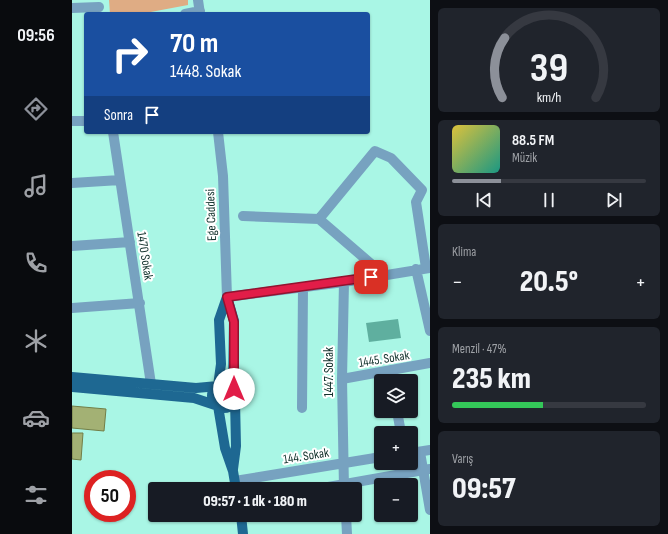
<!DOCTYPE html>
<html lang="tr">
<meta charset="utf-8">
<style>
:root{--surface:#171b24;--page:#20242c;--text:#f1f3f6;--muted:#9ea1a6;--line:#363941;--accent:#8c9099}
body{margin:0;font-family:"Sofia Sans Condensed",sans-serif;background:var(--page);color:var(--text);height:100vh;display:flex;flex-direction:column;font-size:15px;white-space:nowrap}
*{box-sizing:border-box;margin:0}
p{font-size:13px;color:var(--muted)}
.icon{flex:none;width:22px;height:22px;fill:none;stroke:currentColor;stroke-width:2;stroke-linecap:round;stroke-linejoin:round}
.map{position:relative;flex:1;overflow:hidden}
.side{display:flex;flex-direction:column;gap:8px;padding:8px;background:#0d0f14;width:238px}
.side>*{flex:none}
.top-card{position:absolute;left:12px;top:12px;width:286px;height:122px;border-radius:4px;box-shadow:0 1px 3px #0004;background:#1a4fa0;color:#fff;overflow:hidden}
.fabs{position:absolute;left:302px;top:374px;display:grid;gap:8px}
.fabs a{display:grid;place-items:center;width:44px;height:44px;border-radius:4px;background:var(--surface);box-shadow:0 1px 3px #0004;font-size:20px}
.speed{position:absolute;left:12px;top:470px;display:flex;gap:8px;font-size:20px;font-weight:700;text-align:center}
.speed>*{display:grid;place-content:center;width:52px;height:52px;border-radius:50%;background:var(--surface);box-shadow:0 1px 3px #0004;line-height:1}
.speed .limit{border:6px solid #d22;background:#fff;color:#111}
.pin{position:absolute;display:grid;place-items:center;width:34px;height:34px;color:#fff;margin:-17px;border-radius:8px;box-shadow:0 2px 6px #0006}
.me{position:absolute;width:44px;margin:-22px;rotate:0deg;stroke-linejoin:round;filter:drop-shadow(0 0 3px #0008)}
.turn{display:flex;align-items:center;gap:14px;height:84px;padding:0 20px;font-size:18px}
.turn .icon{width:52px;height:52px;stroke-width:2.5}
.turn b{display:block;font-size:28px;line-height:34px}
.then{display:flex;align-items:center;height:38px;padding:0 20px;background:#0003;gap:8px;font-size:15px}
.big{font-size:30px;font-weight:800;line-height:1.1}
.side .widget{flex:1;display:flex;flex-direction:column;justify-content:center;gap:6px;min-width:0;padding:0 14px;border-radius:6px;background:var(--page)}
.side .dial{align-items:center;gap:0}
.dial svg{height:104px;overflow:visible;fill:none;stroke:var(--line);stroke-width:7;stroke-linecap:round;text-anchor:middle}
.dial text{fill:var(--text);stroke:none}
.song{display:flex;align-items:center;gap:12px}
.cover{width:48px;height:48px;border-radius:6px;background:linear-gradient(135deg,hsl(50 70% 55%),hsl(170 70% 35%))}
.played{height:4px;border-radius:2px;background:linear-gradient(90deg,var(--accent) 25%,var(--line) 25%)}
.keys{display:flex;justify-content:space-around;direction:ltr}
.heat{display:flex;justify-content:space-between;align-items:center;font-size:22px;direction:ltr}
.charge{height:6px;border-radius:3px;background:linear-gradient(90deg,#34c759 47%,var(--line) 0)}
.trip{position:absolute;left:76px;top:482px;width:214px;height:40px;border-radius:4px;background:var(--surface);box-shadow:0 1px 3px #0004;font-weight:800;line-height:40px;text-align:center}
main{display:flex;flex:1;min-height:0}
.tabs{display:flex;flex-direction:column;width:72px;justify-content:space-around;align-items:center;background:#090b0e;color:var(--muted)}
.tabs .icon{width:28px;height:28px}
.tabs .selected{color:var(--accent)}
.tabs b{font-size:18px;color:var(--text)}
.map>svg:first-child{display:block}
.green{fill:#dfac84}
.water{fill:#5faf9f}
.building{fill:#a3b174;stroke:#727e47}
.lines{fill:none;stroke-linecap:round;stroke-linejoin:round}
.minor{stroke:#77a2c0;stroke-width:10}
.major{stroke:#1e6892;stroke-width:10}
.route-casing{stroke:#92132f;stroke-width:10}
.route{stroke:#e11d48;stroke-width:7}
.labels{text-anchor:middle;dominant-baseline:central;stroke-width:4;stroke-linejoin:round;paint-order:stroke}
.street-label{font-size:13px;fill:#12322c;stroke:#fff}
</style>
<main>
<nav class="tabs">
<b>09:56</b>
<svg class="icon selected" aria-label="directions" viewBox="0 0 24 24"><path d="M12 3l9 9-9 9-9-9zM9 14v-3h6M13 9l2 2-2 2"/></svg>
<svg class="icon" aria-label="music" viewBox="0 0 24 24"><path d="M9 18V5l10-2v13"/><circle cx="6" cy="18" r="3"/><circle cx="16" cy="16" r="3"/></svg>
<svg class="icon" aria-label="phone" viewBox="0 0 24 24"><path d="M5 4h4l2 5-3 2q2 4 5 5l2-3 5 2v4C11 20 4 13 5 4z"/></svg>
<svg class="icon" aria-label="climate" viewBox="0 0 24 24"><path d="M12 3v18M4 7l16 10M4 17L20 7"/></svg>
<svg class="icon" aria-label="car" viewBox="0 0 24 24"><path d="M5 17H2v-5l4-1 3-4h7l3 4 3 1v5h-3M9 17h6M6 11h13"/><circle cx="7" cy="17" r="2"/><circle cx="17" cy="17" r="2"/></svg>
<svg class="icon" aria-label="filters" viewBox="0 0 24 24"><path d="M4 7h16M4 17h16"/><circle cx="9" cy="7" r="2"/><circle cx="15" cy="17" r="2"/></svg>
</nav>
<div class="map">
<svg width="358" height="534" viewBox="0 0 358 534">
<rect width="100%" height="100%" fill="#a9f6e5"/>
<path class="green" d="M37,0H116V5L68,14H38Z"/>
<path class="water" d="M326,319L329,338L297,342L294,323Z"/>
<path class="building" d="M0,406L34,409L32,431L0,428Z
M0,433H11L9,460L0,459Z"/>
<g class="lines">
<path class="minor" d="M126,0L128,14
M0,8L27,7
M113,14L128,11
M0,121H14
M41,132L79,384
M146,132L151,176L155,297L272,282L358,268
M0,183L48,180
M350,190L344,202L354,268
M171,216L247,219L312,275
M247,219L303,151L319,158L350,190
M0,246L58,242
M344,269L358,331
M0,308L68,303
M270,379L358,363
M230,408L231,287
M325,411L329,433
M348,452L358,510
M339,453L358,450
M163,481L309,457
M245,489L358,469
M272,489L270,379L272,282
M274,515L275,534"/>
<path class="major" d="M155,297L162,321L161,389
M0,377L124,388L146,386L149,364L147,320L155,297
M140 396a12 12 0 1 1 24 0a12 12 0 1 1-24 0Z
M0,387L122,398L146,406L153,448L161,471L164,489
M161,469L164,446L163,400
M169,515L171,534"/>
</g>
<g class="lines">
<defs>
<path id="route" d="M162,389V322L155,297L299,277"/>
</defs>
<use href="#route" class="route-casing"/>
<use href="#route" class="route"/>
</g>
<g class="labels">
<g class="street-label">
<text transform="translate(139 215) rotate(-92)">Ege Caddesi</text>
<text transform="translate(73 256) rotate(81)">1470 Sokak</text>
<text transform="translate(312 359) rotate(-9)">1445. Sokak</text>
<text transform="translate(257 372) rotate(-90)">1447. Sokak</text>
<text transform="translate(234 456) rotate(-9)">144. Sokak</text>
</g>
</g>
</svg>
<div class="fabs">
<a><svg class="icon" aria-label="layers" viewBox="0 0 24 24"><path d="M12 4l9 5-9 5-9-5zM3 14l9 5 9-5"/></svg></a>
<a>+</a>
<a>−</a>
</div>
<div class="speed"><div class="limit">50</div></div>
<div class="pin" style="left:299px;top:277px;background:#d93025"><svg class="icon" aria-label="arrive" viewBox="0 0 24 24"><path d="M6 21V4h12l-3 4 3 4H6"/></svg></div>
<svg class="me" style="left:162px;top:389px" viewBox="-20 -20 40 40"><circle r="19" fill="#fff"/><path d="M0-13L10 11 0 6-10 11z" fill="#e11d48"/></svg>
<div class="trip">09:57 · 1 dk · 180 m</div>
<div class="top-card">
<div class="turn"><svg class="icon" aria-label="right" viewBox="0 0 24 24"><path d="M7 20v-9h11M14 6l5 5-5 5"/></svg><div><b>70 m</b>1448. Sokak</div></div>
<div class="then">Sonra<svg class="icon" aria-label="arrive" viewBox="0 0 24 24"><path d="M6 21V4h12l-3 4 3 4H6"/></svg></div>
</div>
</div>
<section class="side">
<div class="widget dial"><svg viewBox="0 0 100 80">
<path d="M14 69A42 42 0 1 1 86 69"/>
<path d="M14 69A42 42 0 0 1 16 23" stroke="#8c9099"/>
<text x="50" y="56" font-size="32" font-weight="700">39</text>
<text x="50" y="72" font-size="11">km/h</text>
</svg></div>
<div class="widget">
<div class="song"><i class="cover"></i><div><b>88.5 FM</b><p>Müzik</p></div></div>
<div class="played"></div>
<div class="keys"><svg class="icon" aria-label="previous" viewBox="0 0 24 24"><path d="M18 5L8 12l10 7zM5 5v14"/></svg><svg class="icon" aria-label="pause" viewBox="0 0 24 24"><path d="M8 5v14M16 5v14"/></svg><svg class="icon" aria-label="next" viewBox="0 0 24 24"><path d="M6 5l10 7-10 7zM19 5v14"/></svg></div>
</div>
<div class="widget"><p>Klima</p>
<div class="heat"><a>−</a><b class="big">20.5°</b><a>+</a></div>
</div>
<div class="widget"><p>Menzil · 47%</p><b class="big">235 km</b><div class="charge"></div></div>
<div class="widget"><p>Varış</p><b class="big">09:57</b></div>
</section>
</main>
